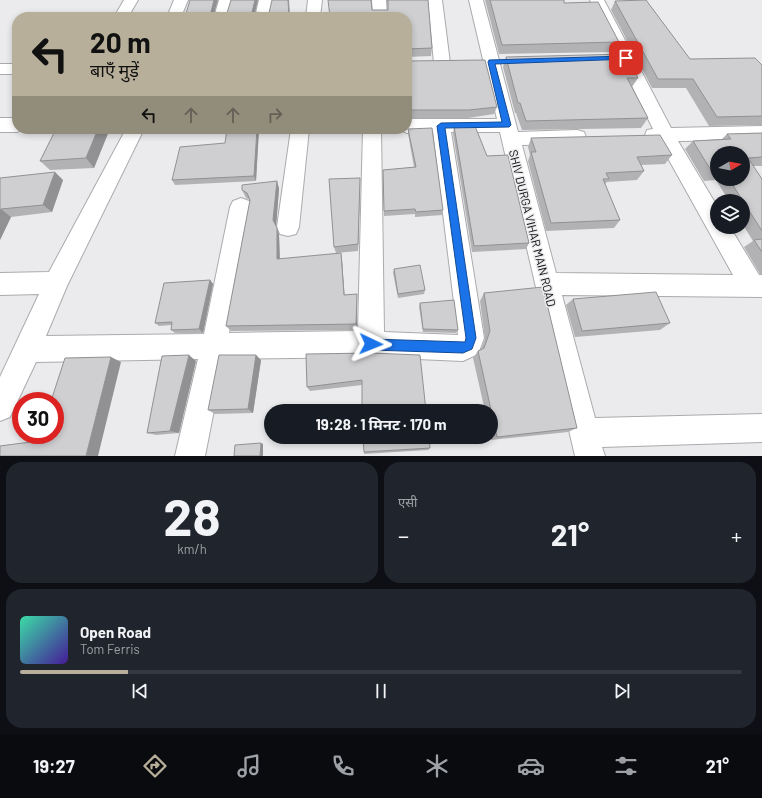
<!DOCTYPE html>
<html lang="hi">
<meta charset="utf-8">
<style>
:root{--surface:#171b24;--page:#20242c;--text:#f1f3f6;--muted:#9ea1a6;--line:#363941;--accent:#b7af9a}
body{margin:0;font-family:Barlow,"Noto Sans Devanagari",sans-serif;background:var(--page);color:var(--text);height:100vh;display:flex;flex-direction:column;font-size:15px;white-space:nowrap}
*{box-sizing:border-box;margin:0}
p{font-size:13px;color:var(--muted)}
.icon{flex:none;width:22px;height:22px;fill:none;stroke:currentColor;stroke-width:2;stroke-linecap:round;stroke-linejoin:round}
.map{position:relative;height:456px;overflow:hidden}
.panel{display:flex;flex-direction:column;gap:6px;padding:6px;background:#0d0f14;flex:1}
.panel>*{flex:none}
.banner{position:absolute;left:12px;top:12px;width:400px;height:122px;border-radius:16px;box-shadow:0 2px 6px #0003;background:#b7af9a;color:#111;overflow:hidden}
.needle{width:26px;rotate:81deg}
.controls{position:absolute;left:710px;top:146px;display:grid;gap:8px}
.controls a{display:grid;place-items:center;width:40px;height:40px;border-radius:50%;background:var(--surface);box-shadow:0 2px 6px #0003;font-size:20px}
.speed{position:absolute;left:12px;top:392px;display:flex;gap:8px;font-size:20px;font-weight:700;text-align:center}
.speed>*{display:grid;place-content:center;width:52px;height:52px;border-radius:50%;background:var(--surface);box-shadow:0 2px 6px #0003;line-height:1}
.speed .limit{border:6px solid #d22;background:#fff;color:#111}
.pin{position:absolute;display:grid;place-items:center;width:34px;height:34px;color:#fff;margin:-17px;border-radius:8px;box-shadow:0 2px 6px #0006}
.me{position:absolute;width:44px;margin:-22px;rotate:92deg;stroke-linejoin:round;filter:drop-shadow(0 0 3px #0008)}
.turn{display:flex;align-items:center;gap:14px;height:84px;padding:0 12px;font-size:18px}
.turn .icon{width:52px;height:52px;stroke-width:2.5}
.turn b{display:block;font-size:28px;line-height:34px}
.lanes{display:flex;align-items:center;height:38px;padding:0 12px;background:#0003;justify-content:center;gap:20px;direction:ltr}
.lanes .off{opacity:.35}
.big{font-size:30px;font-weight:700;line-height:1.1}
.panel .card{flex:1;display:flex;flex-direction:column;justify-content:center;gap:6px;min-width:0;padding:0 14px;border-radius:16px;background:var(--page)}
.panel .dial{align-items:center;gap:0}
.dial b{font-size:52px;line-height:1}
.song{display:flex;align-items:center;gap:12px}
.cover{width:48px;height:48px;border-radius:6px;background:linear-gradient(135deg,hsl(160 70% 55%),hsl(260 70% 35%))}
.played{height:4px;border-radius:2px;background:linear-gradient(90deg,var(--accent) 15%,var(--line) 15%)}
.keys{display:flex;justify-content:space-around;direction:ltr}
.heat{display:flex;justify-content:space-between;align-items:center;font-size:22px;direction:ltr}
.panel .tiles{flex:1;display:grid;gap:6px;grid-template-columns:1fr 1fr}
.card:last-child{grid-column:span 2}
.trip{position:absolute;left:264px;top:404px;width:234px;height:40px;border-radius:20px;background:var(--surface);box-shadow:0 2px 6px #0003;font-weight:700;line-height:40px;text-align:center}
.dock{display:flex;height:64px;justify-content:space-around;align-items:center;background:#090b0e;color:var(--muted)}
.dock .icon{width:28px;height:28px}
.dock .active{color:var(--accent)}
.dock b{font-size:18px;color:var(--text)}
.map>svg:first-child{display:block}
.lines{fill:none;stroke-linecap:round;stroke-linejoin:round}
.street-casing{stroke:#abaaad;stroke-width:2}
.street{fill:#fff;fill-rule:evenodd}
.wall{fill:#b2b2b5;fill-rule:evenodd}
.shaded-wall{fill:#919193}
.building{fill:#cfcfd2;stroke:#919193}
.route{fill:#1a73e8;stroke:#114b97}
.labels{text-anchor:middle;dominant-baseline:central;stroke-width:3;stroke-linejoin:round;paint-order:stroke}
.street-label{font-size:12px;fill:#0d0d0e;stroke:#ebebee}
</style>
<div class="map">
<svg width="762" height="456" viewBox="0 0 762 456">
<rect width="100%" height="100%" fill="#ebebee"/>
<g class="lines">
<defs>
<path id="street" d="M124,0H138L128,17H114Z
M174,0H188L181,17H167Z
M219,0H233L228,17H214Z
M259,0H273L269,17H255Z
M308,0H322L320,17H306Z
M372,0H386L387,17H373Z
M428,0H442L450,63L448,67L442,68L436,67L434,63Z
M469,0H483L518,132L577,130L584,132L586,137L584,142L577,144L522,145L556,273L733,275L659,142L647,140L645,135L647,130L653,129L590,0H604L671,128L762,126V140L678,141L717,206V227H730L759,275H762V297L562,295L595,418L762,414V442L602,447L605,456H575L500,132H451L484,338L478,354L463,361L371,357L224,359L205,456H175L198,359L36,362L10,417L0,421V377L39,294L0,295V273L49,272L126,129H144L67,286L46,336L204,334L230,207L233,201L241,198L249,201L252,207L229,333L358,331L363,129H381L384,332L458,335L433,132L407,133L399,129H407V119H497Z
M0,64H17V74H0Z
M0,118H17V129H24L17,132H0Z
M291,129H309L299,227L296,234L288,236L280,234L277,227Z"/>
</defs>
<use href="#street" class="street-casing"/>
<use href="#street" class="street"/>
</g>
<path class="wall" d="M387,0H428L432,48L431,56L407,57V17L372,10H388Z
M485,0H564V3L619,42L614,52L499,54Z
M615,1L690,59L762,65V125L709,126L686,88H652L611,10Z
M506,57L638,78L632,87L648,118L641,128L522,130L516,113H515L503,67Z
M407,61L497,107L494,114L468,118H407Z
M454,126L487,156L529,243L526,249L472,252L453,134Z
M56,129H108L109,131L94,168L50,170L40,161Z
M227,129H259L256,181L175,185L172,180L225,143Z
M408,129L443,210L442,215L415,217V214L384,216L383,170L414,167L408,134Z
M762,133V166H753L762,179V274H760L744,247L753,241L743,225V201H729L716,180L704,181L685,149L693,141L722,139L727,134ZM717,153L743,179H717Z
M531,138L672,155L665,164L641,165L644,171L637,180L607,182L605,184L620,220L614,228L546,231L528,161L530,155L528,147Z
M0,178L63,180L52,212L11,217L0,240Z
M277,181L279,189L276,226L279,235L280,259L341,253L342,260L344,295L357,294V330L231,331L226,326L250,200L246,198L242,190Z
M360,185L358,251L336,253L334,247Z
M394,269L425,290L424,294L398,298L393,273Z
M210,280L213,284L203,333H175L171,330L172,325L159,326L155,323Z
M484,293L577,428L568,432L491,440V411H485L473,358L478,351L481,349L485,339L480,301Z
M573,299L670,323L660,330L575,337L566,305Z
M420,303L458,330L456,333L423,332L419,307Z
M306,354L426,411L362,385L310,391L307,387Z
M256,355L261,360L253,413L215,414L208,410Z
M196,361L179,433L156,435L147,433Z
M430,448L428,450L364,454V452Z"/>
<path class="shaded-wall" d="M214,0H218L213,17L211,12Z
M255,0H258L254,17L252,12Z
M288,0H289L290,17H289Z
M98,129H108L109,131L94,168L86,158Z
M257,129H259L256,181L254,176Z
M55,172L63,180L52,212L43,205Z
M360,178V185L358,251V244Z
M277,181L279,189L276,227L273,220Z
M1,209L11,217L0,240V211Z
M277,228L279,235L280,266L277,259Z
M341,253L342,260L345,301L344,295Z
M210,280L213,284L203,333L199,329Z
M357,294V330L356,324Z
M189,355L196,361L179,433L170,431Z
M256,355L261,360L253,413L248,409Z
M111,357L121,362L98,456H86Z
M261,443L263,444V456H260Z"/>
<path class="building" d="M190,0H214L211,12L227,13L231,0H255L252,12L269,13L272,0H288L289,17H185Z
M328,0H371L372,10H388V0H428L432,48L407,49V17H330Z
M490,0H564V3L598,2L619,42L502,45Z
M646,0L690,59L755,58L762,65V116L717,117L693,79H658L615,1Z
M626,54L638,78H627L648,118L526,121L520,103H518L506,57Z
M485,60L497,107L469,110H408L407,111V61Z
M454,126H475L487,156L508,155L529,243L474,246Z
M432,128L443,210L416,212L415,209L384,211L383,170L416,167L408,129Z
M56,129H98L86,158L40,161Z
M227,129H257L254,176L172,180L180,147L225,143Z
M762,133V157L748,158L762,179V231L729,179H743V153H717V172H712L693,141L731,139L727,134Z
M660,135L672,155L637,157L644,171L606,173L609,179H603L620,220L551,223L531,152H536L531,138Z
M55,172L43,205L1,209L0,211V178Z
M360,178L358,244L334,247L329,179Z
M277,181L273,220L277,228V259L341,253L344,295L357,294L356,324L226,326L250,200L247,193L242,190V185Z
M762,239V252L754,240Z
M420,265L425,290L398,294L394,269Z
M210,280L199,329L171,330L172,322L155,323L164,283Z
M543,287L577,428L497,437L478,351L484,348L490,331L484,293Z
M656,292L670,323L582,331L573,299Z
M454,300L458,330L423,329L420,303Z
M371,353L420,355L426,411H362V380L307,387L306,354Z
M189,355L170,431L147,433L162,356Z
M219,355H256L248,409L208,410Z
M111,357L86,456H0V446L38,441L39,435H55V401H51L65,358Z
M363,437H429L430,448L364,452Z
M261,443L260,456H234L235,445Z"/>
<path class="route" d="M626,56L630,58L629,59L495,64L511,125L509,127L445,128L476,338L472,349L463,353L371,350L367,348L366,344L367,341L371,339L465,342L466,338L437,126L441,123L502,122L488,62L489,60Z"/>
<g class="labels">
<g class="street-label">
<text transform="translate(533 228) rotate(76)">SHIV DURGA VIHAR MAIN ROAD</text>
</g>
</g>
</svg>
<div class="controls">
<a><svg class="needle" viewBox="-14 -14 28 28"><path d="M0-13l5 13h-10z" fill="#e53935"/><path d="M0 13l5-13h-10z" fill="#9ea1a6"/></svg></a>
<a><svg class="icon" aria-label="layers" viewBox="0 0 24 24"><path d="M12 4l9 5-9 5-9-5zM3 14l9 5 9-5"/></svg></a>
</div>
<div class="speed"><div class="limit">30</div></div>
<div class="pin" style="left:626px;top:58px;background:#d93025"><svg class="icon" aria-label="arrive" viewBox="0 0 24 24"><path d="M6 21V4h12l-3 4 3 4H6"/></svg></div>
<svg class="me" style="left:371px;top:344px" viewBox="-20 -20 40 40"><path d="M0-17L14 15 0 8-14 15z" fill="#1a73e8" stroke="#fff" stroke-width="4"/></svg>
<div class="trip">19:28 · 1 मिनट · 170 m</div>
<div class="banner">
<div class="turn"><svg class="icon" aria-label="left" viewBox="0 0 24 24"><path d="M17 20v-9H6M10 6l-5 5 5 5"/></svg><div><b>20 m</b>बाएँ मुड़ें</div></div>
<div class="lanes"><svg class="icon" aria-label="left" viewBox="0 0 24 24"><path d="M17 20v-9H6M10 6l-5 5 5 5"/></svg><svg class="icon off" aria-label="ahead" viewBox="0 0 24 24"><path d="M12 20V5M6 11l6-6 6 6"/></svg><svg class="icon off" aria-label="ahead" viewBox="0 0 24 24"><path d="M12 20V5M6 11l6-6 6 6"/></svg><svg class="icon off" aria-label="right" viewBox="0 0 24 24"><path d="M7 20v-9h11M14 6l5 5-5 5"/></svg></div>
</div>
</div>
<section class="panel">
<div class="tiles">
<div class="card dial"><b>28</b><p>km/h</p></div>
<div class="card"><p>एसी</p>
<div class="heat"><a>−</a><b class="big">21°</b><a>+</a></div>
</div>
<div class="card">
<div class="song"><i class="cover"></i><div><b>Open Road</b><p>Tom Ferris</p></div></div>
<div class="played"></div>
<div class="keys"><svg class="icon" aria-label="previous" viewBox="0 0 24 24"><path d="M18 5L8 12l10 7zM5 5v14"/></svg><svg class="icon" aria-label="pause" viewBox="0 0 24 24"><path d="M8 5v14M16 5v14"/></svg><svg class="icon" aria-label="next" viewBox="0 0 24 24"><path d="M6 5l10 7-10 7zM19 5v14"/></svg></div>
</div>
</div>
</section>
<nav class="dock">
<b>19:27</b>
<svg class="icon active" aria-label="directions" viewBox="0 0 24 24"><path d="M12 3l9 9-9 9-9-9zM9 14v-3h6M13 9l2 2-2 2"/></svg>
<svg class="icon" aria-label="music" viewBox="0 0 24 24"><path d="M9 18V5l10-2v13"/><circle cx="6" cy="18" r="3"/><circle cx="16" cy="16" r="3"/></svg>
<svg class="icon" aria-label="phone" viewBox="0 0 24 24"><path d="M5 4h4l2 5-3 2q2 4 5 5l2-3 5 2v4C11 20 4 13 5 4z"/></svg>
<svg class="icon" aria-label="climate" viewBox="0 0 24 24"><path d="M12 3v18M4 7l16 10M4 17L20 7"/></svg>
<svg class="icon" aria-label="car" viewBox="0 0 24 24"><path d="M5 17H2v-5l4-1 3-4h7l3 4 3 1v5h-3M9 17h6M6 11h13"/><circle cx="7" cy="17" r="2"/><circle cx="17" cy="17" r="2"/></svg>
<svg class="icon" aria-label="filters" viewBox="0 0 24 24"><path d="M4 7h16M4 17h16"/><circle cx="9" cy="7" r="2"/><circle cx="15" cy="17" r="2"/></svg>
<b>21°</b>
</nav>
